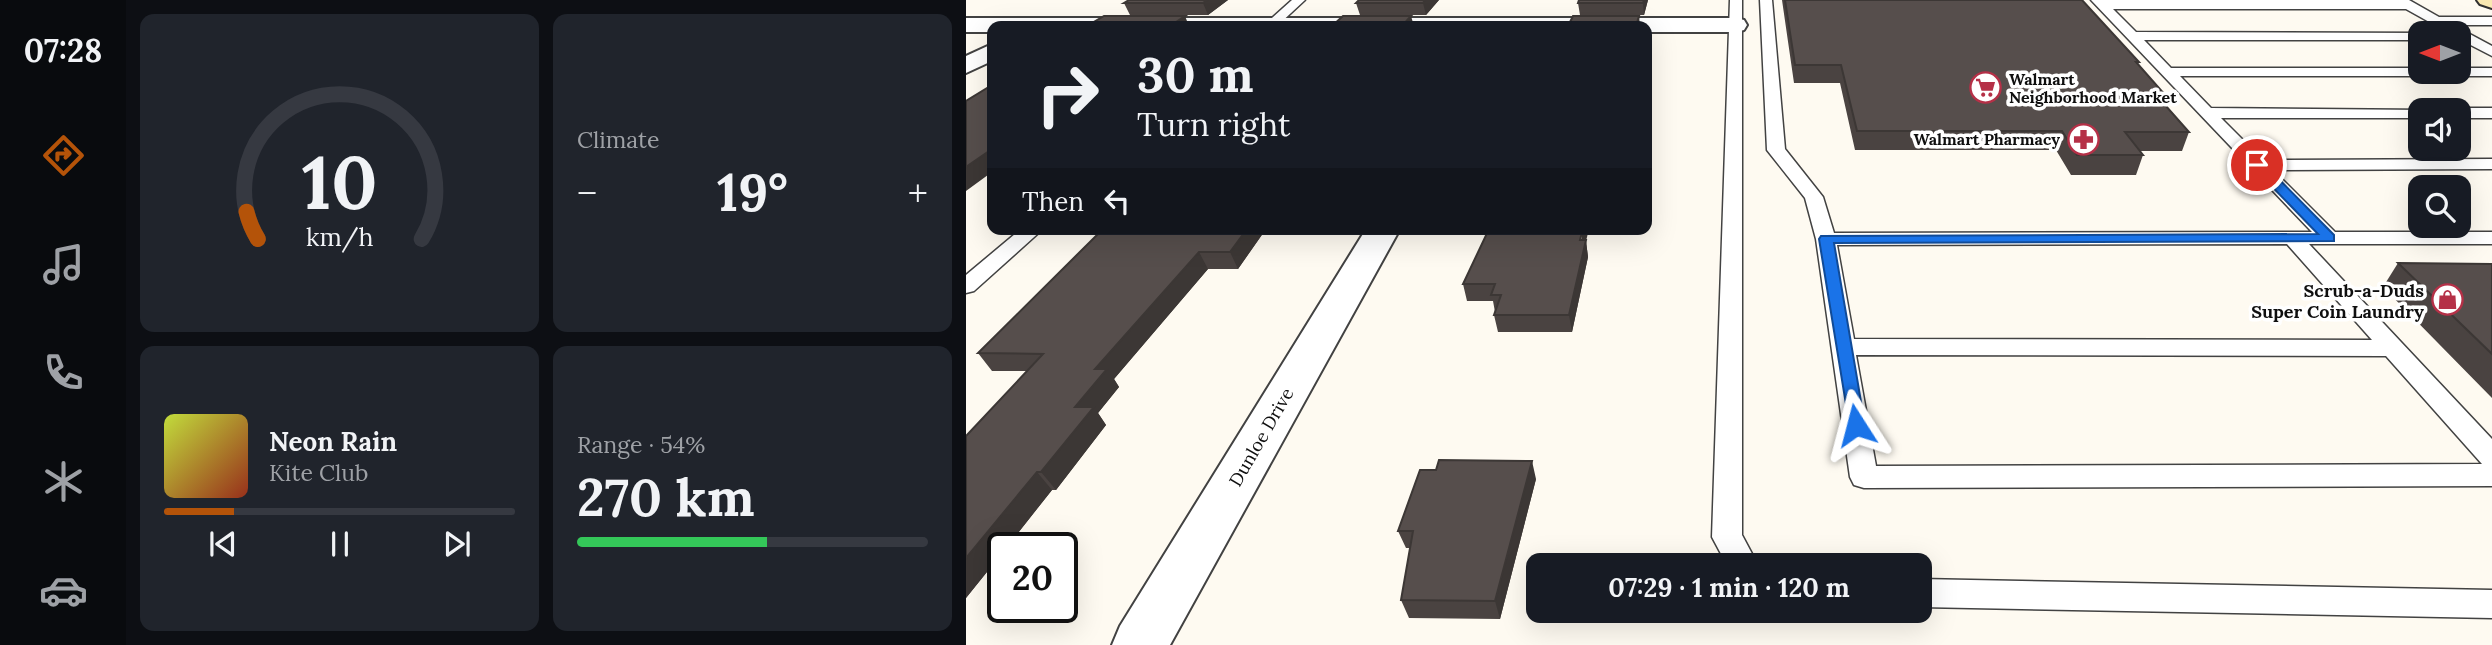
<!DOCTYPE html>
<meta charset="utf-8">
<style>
:root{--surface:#171b24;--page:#20242c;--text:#f1f3f6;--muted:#9ea1a6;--line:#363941;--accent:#b45309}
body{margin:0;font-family:Lora,serif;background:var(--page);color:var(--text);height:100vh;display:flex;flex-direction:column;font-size:26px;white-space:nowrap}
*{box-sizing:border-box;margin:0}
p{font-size:23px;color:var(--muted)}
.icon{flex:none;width:38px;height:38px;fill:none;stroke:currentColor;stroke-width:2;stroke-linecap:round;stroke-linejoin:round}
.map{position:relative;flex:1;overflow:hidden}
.drawer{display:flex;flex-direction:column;gap:14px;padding:14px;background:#0d0f14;width:840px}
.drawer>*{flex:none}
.top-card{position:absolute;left:21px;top:21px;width:665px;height:214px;border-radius:14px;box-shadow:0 7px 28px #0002;background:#171b24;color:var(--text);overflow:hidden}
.needle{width:46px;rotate:270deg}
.tools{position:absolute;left:1442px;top:21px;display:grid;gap:14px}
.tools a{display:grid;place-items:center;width:63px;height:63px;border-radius:14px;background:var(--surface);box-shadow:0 7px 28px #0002;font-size:35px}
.speed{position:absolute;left:21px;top:532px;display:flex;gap:14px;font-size:35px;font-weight:700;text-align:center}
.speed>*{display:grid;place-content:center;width:91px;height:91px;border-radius:50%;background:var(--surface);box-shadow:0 7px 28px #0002;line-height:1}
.speed .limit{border:4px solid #111;border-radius:10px;background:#fff;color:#111}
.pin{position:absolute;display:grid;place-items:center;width:60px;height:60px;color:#fff;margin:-30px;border:4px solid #fff;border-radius:50%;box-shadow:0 2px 7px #0007}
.me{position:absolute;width:77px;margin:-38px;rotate:351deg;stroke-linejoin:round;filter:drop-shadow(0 0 5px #0008)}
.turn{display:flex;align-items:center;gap:24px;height:147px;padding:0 35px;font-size:32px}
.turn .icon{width:91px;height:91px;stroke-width:2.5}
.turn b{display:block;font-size:49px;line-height:60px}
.then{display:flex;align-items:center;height:66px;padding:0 35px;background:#0003;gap:14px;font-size:26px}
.big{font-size:52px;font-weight:800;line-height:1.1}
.drawer .card{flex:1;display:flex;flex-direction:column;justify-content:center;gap:10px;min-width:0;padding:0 24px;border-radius:14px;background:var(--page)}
.drawer .dial{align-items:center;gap:0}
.dial svg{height:182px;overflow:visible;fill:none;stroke:var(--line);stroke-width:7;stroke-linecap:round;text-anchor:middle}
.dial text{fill:var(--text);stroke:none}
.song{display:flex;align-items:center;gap:21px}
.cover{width:84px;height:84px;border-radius:10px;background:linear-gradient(135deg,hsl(70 70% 55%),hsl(10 70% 35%))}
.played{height:7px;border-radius:4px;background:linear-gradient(90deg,var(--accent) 20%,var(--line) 20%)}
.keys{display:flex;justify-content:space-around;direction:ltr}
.heat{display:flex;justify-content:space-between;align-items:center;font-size:38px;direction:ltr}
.charge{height:10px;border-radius:5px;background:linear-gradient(90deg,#34c759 54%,var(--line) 0)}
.drawer .tiles{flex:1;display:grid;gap:14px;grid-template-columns:repeat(2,1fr)}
.trip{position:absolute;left:560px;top:553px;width:406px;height:70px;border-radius:14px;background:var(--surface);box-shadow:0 7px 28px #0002;font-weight:800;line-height:70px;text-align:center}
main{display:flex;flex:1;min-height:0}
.tabs{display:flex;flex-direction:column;width:126px;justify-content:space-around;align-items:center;background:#090b0e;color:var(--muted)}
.tabs .icon{width:49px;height:49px}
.tabs .active{color:var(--accent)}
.tabs b{font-size:32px;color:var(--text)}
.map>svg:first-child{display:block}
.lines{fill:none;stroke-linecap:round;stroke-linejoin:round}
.service-casing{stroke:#424242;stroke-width:3}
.minor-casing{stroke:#424242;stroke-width:4}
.secondary-casing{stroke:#313131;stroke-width:4}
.service{fill:#fff;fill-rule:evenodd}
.minor{fill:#fff;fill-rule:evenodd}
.secondary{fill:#f9e8b1;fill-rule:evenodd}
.wall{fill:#4a4341}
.shaded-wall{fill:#3c3735}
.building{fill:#564e4c;stroke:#3c3735;stroke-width:2}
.route{fill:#1a73e8;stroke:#114b97;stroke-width:2}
.labels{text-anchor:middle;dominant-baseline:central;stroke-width:7;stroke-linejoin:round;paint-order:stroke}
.far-poi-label{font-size:16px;font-weight:bold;fill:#0f0f0f;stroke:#fff;text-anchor:start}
.poi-label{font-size:18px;font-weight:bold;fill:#0f0f0f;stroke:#fff;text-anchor:end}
.street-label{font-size:18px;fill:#0f0f0f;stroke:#fff}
</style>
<main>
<nav class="tabs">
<b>07:28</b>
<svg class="icon active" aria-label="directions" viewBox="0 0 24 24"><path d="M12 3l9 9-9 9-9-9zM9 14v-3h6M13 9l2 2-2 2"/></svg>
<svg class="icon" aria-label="music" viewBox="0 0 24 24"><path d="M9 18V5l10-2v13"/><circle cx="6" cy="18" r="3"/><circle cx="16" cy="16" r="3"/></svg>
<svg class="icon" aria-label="phone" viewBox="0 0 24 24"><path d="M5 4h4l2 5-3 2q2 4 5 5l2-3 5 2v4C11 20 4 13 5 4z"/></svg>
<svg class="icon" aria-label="climate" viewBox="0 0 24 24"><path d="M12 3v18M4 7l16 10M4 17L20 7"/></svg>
<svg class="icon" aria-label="car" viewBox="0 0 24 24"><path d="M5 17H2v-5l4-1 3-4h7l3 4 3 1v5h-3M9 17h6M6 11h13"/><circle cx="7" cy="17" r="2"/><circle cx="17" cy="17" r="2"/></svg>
</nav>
<section class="drawer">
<div class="tiles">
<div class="card dial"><svg viewBox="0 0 100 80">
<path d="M14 69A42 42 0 1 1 86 69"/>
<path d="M14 69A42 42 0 0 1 9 57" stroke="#b45309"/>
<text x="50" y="56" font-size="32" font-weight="700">10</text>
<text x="50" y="72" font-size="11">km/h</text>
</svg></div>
<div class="card"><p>Climate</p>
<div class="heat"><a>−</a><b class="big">19°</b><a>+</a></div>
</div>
<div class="card">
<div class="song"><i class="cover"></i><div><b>Neon Rain</b><p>Kite Club</p></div></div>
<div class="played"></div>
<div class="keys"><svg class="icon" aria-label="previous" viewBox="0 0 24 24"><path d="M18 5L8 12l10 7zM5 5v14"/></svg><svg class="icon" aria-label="pause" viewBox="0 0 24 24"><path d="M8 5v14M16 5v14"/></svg><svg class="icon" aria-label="next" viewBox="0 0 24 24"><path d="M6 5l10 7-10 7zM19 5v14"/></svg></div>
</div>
<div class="card"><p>Range · 54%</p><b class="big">270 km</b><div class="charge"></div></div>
</div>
</section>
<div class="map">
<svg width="1526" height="645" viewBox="0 0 1526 645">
<rect width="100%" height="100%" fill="#fefaf1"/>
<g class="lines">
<defs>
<path id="service" d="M326,0H339L311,26H297Z
M764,0H776V535L792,565H761L746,537Z
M794,0H806L819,149L857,197L868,233L1346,232L1125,0H1443L1473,17H1526V25H1487L1526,46V56L1493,39V33H1483L1440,9H1147L1170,32L1459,33H1454V40H1178L1205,68H1454V72H1493V68H1526V76H1214L1245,108L1460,110H1454V118H1255L1297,160L1526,159V169L1307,170L1369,232H1526V244H1343L1526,439V486L898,488L888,485L884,477L850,239L839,198L801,150ZM1321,244L1406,340L888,339L871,245ZM890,355L1420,356L1516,464L910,466Z
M1493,108H1526V118H1493V110H1487Z
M55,229H77L8,291L0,293V275Z
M954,579L1526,590V618L954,607Z"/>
<path id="minor" d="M0,18H770L778,20L781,25L778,30L770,32H681V26H26V32H0Z
M26,44V61L0,73V56Z
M400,229H434L204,645H146L154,626Z"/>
<path id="secondary" d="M1511,0H1526V8L1514,4Z"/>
</defs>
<use href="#service" class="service-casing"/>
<use href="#minor" class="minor-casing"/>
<use href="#secondary" class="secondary-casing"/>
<use href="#service" class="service"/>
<use href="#minor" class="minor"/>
<use href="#secondary" class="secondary"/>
</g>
<path class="wall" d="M163,0H262L242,15H164L158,3Z
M473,0L460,15H394L390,3Z
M613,0H682L678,15H614L612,3Z
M816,0H1116L1173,62L1172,64L1200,96L1198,103L1223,132L1216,151H1173L1177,155L1170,175H1105L1090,150H889L874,83H828Z
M137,229H300L272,269H242L148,379L153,387L132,413L140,425L90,490H86L40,548H37V552L0,598V436L61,371H26L12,353Z
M620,241L622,257L606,332H532L528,315L529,312L527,301H501L497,284Z
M1432,263L1526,264V398L1417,287Z
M570,479L534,619L443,618L435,600L444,548H440L432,531Z"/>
<path class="shaded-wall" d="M241,0H262L242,15L237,3Z
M459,0H473L460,15L457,3Z
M678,0H682L678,15L677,3Z
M219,16L223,26H204Z
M445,16L448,26H436Z
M673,16L674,26H670Z
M26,149V172L0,191V167Z
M281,229H300L272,269L264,252Z
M617,229H623L620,241L622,257L606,332L603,315Z
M233,252L242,269L148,379L153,387L132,413L140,425L90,490L75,472L129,369Z
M566,461L570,479L534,619L529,601Z
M71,472L86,490L40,548H37V552L0,598V558Z"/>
<path class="building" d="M163,0H241L237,3H158Z
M393,0H459L457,3H390Z
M613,0H678L677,3H612Z
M819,0H1116L1173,62H1170L1200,96H1191L1223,132H1159L1177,155H1111L1096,131H891L875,65H829Z
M138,16H219L204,26H121Z
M377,16H445L436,26H366Z
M607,16H673L670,26H602Z
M26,85V149L0,167V101Z
M137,229H281L264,252H233L129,369H141L109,407H128L75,472H71L0,558V436L77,354L12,353Z
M523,229H617L614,240H620L603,315H528L535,295H525L529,284H497Z
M1432,263L1526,264V354Z
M473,460L566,461L529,601L435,600L447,531H432L454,470H470Z"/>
<path class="route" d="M1291,161L1296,162L1368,235V241L868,243L899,425L897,429H884L853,239L855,236L1352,234L1287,167L1285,165Z"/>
<defs>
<symbol id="supermarket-ring" viewBox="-11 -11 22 22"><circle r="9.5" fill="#fff" stroke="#b53047" stroke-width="1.5"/><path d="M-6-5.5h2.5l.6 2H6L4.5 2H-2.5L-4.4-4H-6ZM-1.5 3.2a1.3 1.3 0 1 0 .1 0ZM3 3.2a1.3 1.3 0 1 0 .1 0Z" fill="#b53047"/></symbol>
<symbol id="pharmacy-ring" viewBox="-11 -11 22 22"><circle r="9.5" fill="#fff" stroke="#b53047" stroke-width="1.5"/><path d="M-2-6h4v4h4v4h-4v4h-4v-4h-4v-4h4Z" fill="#b53047"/></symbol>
<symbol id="shop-ring" viewBox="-11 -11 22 22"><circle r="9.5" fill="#fff" stroke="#b53047" stroke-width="1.5"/><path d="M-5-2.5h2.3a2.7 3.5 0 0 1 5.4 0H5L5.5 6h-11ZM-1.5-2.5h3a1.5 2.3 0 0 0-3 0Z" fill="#b53047"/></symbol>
</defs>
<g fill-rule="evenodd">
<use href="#supermarket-ring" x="1002" y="70" width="35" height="35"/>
<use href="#pharmacy-ring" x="1100" y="122" width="35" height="35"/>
<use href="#shop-ring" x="1464" y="282" width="35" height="35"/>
</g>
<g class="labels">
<g class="far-poi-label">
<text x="1043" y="79">Walmart<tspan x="1043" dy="18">Neighborhood Market</tspan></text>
<text x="1094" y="139" text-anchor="end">Walmart Pharmacy</text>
</g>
<g class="poi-label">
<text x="1458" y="290">Scrub-a-Duds<tspan x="1458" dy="21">Super Coin Laundry</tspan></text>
</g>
<g class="street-label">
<text transform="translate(295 437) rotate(-60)">Dunloe Drive</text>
</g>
</g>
</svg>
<div class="tools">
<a><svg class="needle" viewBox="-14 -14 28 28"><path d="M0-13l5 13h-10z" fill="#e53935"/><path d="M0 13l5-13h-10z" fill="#9ea1a6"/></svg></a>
<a><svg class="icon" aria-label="sound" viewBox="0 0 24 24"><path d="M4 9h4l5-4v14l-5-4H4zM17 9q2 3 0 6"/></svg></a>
<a><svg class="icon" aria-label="search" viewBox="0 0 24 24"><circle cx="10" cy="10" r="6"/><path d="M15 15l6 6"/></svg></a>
</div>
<div class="speed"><div class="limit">20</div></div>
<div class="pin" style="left:1291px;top:165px;background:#d93025"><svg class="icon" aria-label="arrive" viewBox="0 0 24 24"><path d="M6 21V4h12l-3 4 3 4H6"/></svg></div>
<svg class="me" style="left:890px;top:425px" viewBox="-20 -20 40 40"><path d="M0-17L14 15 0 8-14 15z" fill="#1a73e8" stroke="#fff" stroke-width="4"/></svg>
<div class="trip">07:29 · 1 min · 120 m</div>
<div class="top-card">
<div class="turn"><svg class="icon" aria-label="right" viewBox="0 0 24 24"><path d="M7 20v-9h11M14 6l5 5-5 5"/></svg><div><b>30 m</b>Turn right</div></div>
<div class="then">Then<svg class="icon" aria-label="left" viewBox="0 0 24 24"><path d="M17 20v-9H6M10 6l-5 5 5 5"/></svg></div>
</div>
</div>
</main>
